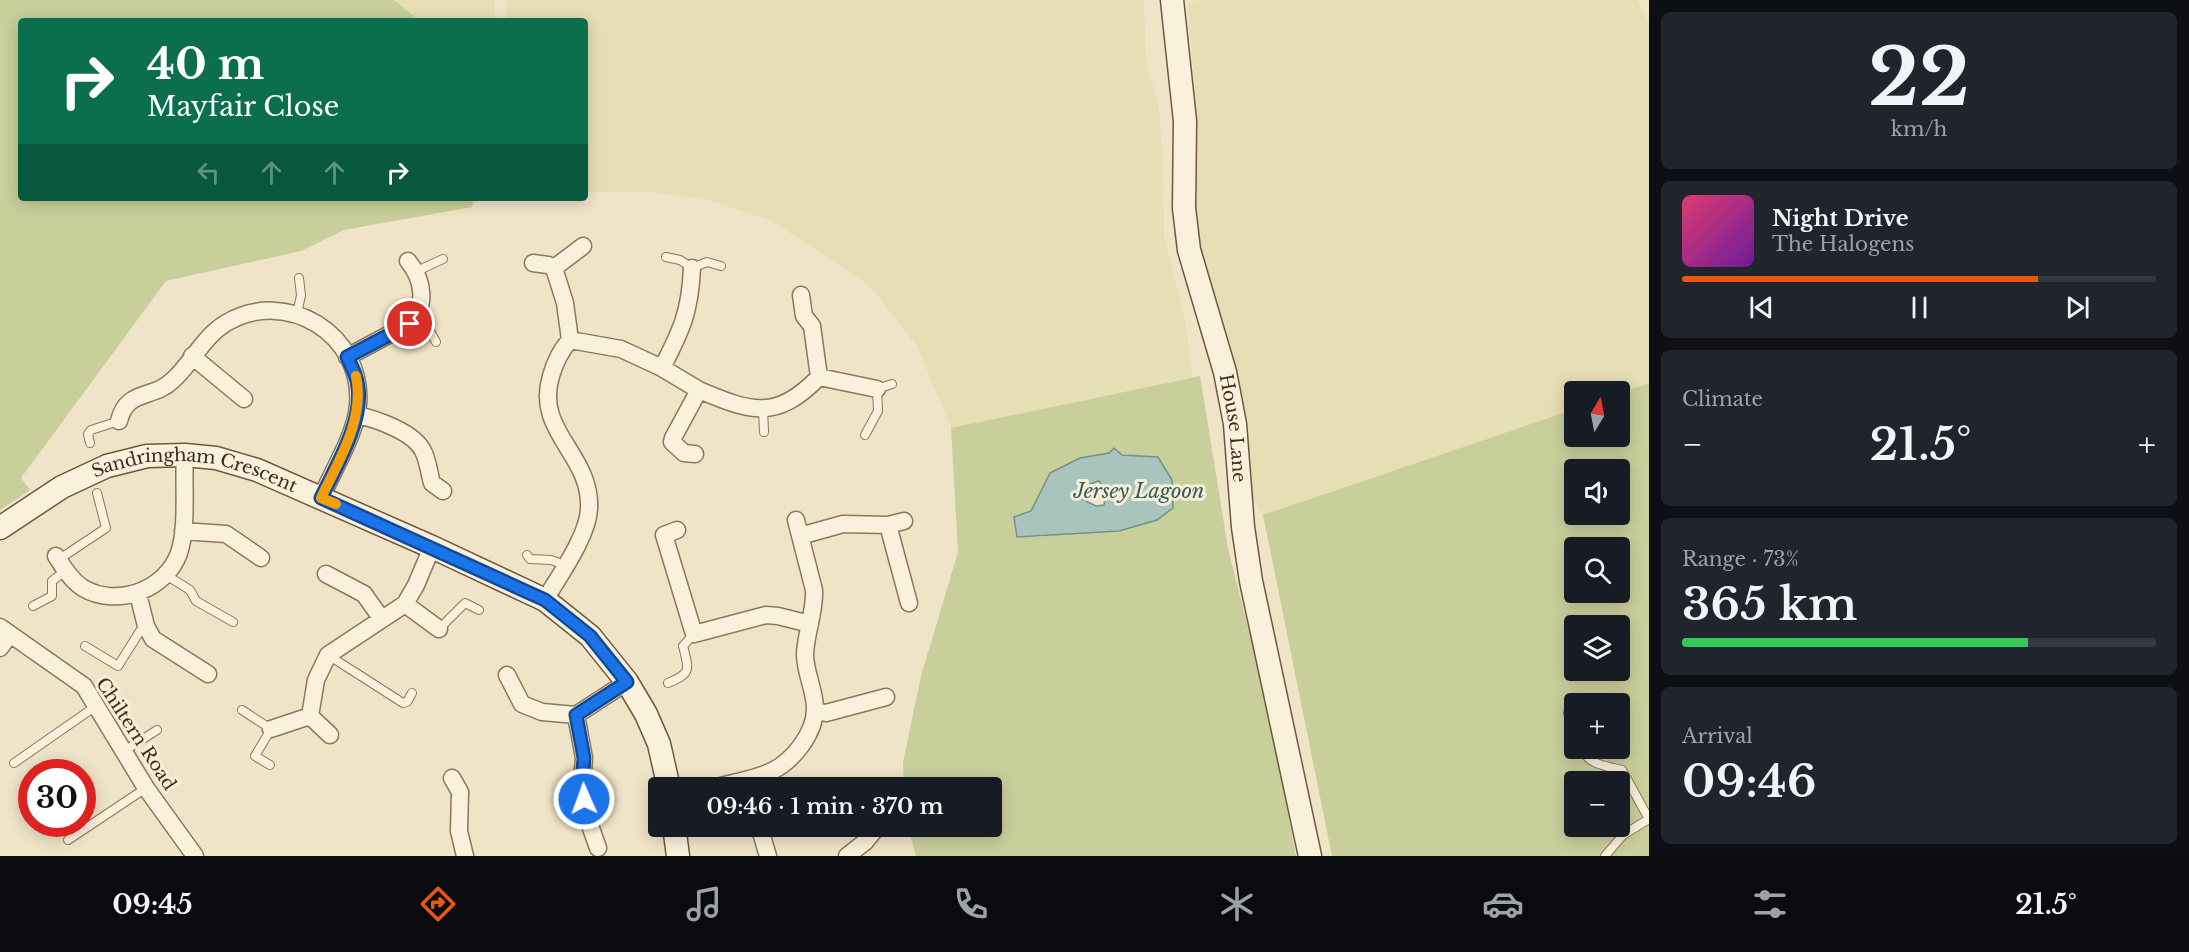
<!DOCTYPE html>
<meta charset="utf-8">
<style>
:root{--surface:#171b24;--page:#20242c;--text:#f1f3f6;--muted:#9ea1a6;--line:#363941;--accent:#ea580c}
body{margin:0;font-family:"Libre Baskerville",serif;background:var(--page);color:var(--text);height:100vh;display:flex;flex-direction:column;font-size:22px;white-space:nowrap}
*{box-sizing:border-box;margin:0}
p{font-size:20px;color:var(--muted)}
.icon{flex:none;width:33px;height:33px;fill:none;stroke:currentColor;stroke-width:2;stroke-linecap:round;stroke-linejoin:round}
.map{position:relative;flex:1;overflow:hidden}
.drawer{display:flex;flex-direction:column;gap:12px;padding:12px;background:#0d0f14;width:540px}
.drawer>*{flex:none}
.top-card{position:absolute;left:18px;top:18px;width:570px;height:183px;border-radius:6px;box-shadow:0 3px 15px #0003;background:#0b6e4f;color:#fff;overflow:hidden}
.needle{width:39px;rotate:10deg}
.fabs{position:absolute;left:1564px;top:381px;display:grid;gap:12px}
.fabs a{display:grid;place-items:center;width:66px;height:66px;border-radius:6px;background:var(--surface);box-shadow:0 3px 15px #0003;font-size:30px}
.speed{position:absolute;left:18px;top:759px;display:flex;gap:12px;font-size:30px;font-weight:700;text-align:center}
.speed>*{display:grid;place-content:center;width:78px;height:78px;border-radius:50%;background:var(--surface);box-shadow:0 3px 15px #0003;line-height:1}
.speed .limit{border:9px solid #d22;background:#fff;color:#111}
.pin{position:absolute;display:grid;place-items:center;width:51px;height:51px;color:#fff;margin:-26px;border:3px solid #fff;border-radius:50%;box-shadow:0 2px 6px #0007}
.me{position:absolute;width:66px;margin:-33px;rotate:358deg;stroke-linejoin:round;filter:drop-shadow(0 0 4px #0008)}
.turn{display:flex;align-items:center;gap:21px;height:126px;padding:0 30px;font-size:27px}
.turn .icon{width:78px;height:78px;stroke-width:2.5}
.turn b{display:block;font-size:42px;line-height:51px}
.lanes{display:flex;align-items:center;height:57px;padding:0 30px;background:#0003;justify-content:center;gap:30px;direction:ltr}
.lanes .off{opacity:.35}
.big{font-size:45px;font-weight:600;line-height:1.1}
.drawer .widget{flex:1;display:flex;flex-direction:column;justify-content:center;gap:9px;min-width:0;padding:0 21px;border-radius:9px;background:var(--page)}
.drawer .dial{align-items:center;gap:0}
.dial b{font-size:78px;line-height:1}
.song{display:flex;align-items:center;gap:18px}
.cover{width:72px;height:72px;border-radius:9px;background:linear-gradient(135deg,hsl(340 70% 55%),hsl(280 70% 35%))}
.played{height:6px;border-radius:3px;background:linear-gradient(90deg,var(--accent) 75%,var(--line) 75%)}
.keys{display:flex;justify-content:space-around;direction:ltr}
.heat{display:flex;justify-content:space-between;align-items:center;font-size:33px;direction:ltr}
.charge{height:9px;border-radius:4px;background:linear-gradient(90deg,#34c759 73%,var(--line) 0)}
.trip{position:absolute;left:648px;top:777px;width:354px;height:60px;border-radius:6px;background:var(--surface);box-shadow:0 3px 15px #0003;font-weight:600;line-height:60px;text-align:center}
.menu{display:flex;height:96px;justify-content:space-around;align-items:center;background:#090b0e;color:var(--muted)}
.menu .icon{width:42px;height:42px}
.menu .selected{color:var(--accent)}
.menu b{font-size:27px;color:var(--text)}
main{display:flex;flex:1;min-height:0}
.map>svg:first-child{display:block}
.farmland{fill:#e6deb5}
.green{fill:#c9cf9b;fill-rule:evenodd}
.water{fill:#a9c4bc;stroke:#6f938a;stroke-width:1.5;fill-rule:evenodd}
.lines{fill:none;stroke-linecap:round;stroke-linejoin:round}
.lane-casing{stroke:#8d765c;stroke-width:10}
.street-casing{stroke:#8d765c;stroke-width:19}
.secondary-casing{stroke:#6f573f;stroke-width:25}
.lane{stroke:#faf1dc;stroke-width:8}
.street{stroke:#faf1dc;stroke-width:16}
.secondary{stroke:#faf1dc;stroke-width:22}
.route-casing{stroke:#114b97;stroke-width:15}
.route{stroke:#1a73e8;stroke-width:10}
.slow{stroke:#f59e0b;stroke-width:10}
.labels{text-anchor:middle;dominant-baseline:central;stroke-width:6;stroke-linejoin:round;paint-order:stroke}
.street-label{font-size:18px;fill:#3d2e20;stroke:#f7eed8}
.water-label{font-size:20px;font-style:italic;fill:#2f5d5a;stroke:#f7eed8}
</style>
<main>
<div class="map">
<svg width="1649" height="856" viewBox="0 0 1649 856">
<rect width="100%" height="100%" fill="#f0e4c8"/>
<path class="farmland" d="M394,0H495L494,21H420Z
M506,0H1144L1146,62L1159,106L1163,164L1164,235L1185,320L1193,377L951,428L917,346L870,286L772,221L705,199L650,192H585V21H506Z
M1200,0H1638L1649,23V383L1620,393V392H1575V409L1263,515L1248,489L1194,230L1196,100L1187,2Z"/>
<path class="green" d="M0,0H394L420,21H21V198H474L472,207L344,230L301,251L166,281L21,478L30,490L0,510Z
M1200,376L1228,548L1270,716L1296,856H916L908,827L992,826V788L904,787L903,762L921,676L958,552L951,428ZM1109,453L1157,457L1076,532L1037,537L1017,536L1014,517L1031,511L1050,473L1080,458Z
M1649,383V856H1332L1263,515L1575,409V436H1620V393ZM1575,470H1620V514H1575ZM1575,548H1620V592H1575ZM1575,626H1620V670H1575ZM1575,704H1620V748H1575ZM1575,782H1620V826H1575Z"/>
<path class="water" d="M1114,448L1122,455L1158,457L1172,480L1173,508L1157,520L1119,531L1017,537L1014,517L1031,511L1050,473L1080,458L1109,453ZM1099,481L1106,492L1104,505L1096,506L1082,499V487Z"/>
<g class="lines">
<defs>
<path id="lane" d="M666,257L680,260L692,268L707,262L721,266
M417,271L443,259
M297,314L301,295L299,278
M416,318L426,324L436,342
M763,409L764,432
M865,435L878,411L877,389L892,384
M90,443L88,434L91,430L119,421
M527,555L530,559L551,560L565,565
M58,560L106,528L97,493
M166,575L190,590L196,601L233,622
M33,606L52,596V581L65,571
M439,629L465,603L479,610
M85,646L118,666L140,631L146,626
M328,655L403,703L407,702L412,693
M668,683C692,673 689,670 683,646L694,634
M242,710L271,729L255,756L270,765
M1568,713L1575,731
M1582,748C1588,765 1606,766 1622,770L1649,819
M124,751L157,730
M14,763L96,706
M68,840L146,788
M1605,856L1623,835L1649,819"/>
<path id="street" d="M533,263L548,265L554,268L583,246
M570,340L621,349L662,368L699,390L673,438L672,442L684,453L695,454
M192,356L244,399
M347,357L409,324C428,306 423,279 408,261
M662,368C682,329 690,312 692,268
M819,377L877,389
M699,390C751,412 776,421 819,377L812,326L804,316L801,295
M357,415C376,419 414,432 423,451C428,460 429,473 432,483L443,491
M119,421C127,388 153,400 173,380C192,363 203,337 226,323C286,287 364,334 358,405C356,434 333,470 321,498
M888,525L909,603
M677,530L664,535L694,634L766,615L778,616L810,624
M183,531L226,534L261,558
M800,536L843,524L888,525L904,521
M56,556C64,568 71,580 83,588C117,608 166,590 179,553C188,527 183,483 185,455
M326,574L364,594L381,618
M138,594L146,626L153,639L208,674
M545,600C559,576 588,536 589,509C592,454 534,432 551,376C555,362 560,351 570,340L565,303L554,268
M405,604L439,629
M0,627L84,686L146,788L195,856
M0,648L10,634
M507,675L522,704L542,712L576,715L627,682
M815,711L826,713L886,697
M576,715L584,758L582,783L586,814L598,848
M271,729L310,716
M330,735L310,716L316,680L328,655L405,604L416,585L432,547
M452,778L460,792L459,831L465,856
M714,788C732,782 754,780 772,771C793,761 815,733 815,709C815,690 805,673 805,654C806,632 815,612 814,590L796,520
M759,826L768,856
M847,856L865,842L878,826"/>
<g id="secondary">
<path id="s1" d="M1172,0L1185,121L1184,208L1189,250L1225,372L1235,424L1243,527L1251,581L1310,856"/>
<path id="s2" d="M0,528L62,487L107,466L147,456L185,455L216,458L257,470L432,547L545,600L590,636L627,682L646,714L659,744L669,788"/>
<path d="M674,826L678,856"/>
</g>
</defs>
<use href="#lane" class="lane-casing"/>
<use href="#street" class="street-casing"/>
<use href="#secondary" class="secondary-casing"/>
<use href="#lane" class="lane"/>
<use href="#street" class="street"/>
<use href="#secondary" class="secondary"/>
</g>
<g class="lines">
<defs>
<path id="route" d="M410,324L347,357C352,367 357,376 358,387C363,423 336,466 321,498L545,600L590,636L627,682L576,715L584,758L582,783L584,799"/>
</defs>
<use href="#route" class="route-casing"/>
<use href="#route" class="route"/>
<path class="slow" d="M336,504L321,498C339,460 365,419 356,376"/>
</g>
<g class="labels">
<g class="street-label">
<text stroke="none"><textPath href="#s1" startOffset="435">House Lane</textPath></text>
<text stroke="none"><textPath href="#s2" startOffset="214">Sandringham Crescent</textPath></text>
<text transform="translate(136 734) rotate(57)">Chiltern Road</text>
</g>
<g class="water-label">
<text x="1139" y="491">Jersey Lagoon</text>
</g>
</g>
</svg>
<div class="fabs">
<a><svg class="needle" viewBox="-14 -14 28 28"><path d="M0-13l5 13h-10z" fill="#e53935"/><path d="M0 13l5-13h-10z" fill="#9ea1a6"/></svg></a>
<a><svg class="icon" aria-label="sound" viewBox="0 0 24 24"><path d="M4 9h4l5-4v14l-5-4H4zM17 9q2 3 0 6"/></svg></a>
<a><svg class="icon" aria-label="search" viewBox="0 0 24 24"><circle cx="10" cy="10" r="6"/><path d="M15 15l6 6"/></svg></a>
<a><svg class="icon" aria-label="layers" viewBox="0 0 24 24"><path d="M12 4l9 5-9 5-9-5zM3 14l9 5 9-5"/></svg></a>
<a>+</a>
<a>−</a>
</div>
<div class="speed"><div class="limit">30</div></div>
<div class="pin" style="left:410px;top:324px;background:#d93025"><svg class="icon" aria-label="arrive" viewBox="0 0 24 24"><path d="M6 21V4h12l-3 4 3 4H6"/></svg></div>
<svg class="me" style="left:584px;top:799px" viewBox="-20 -20 40 40"><circle r="17" fill="#1a73e8" stroke="#fff" stroke-width="3"/><path d="M0-11L8 9 0 5-8 9z" fill="#fff"/></svg>
<div class="trip">09:46 · 1 min · 370 m</div>
<div class="top-card">
<div class="turn"><svg class="icon" aria-label="right" viewBox="0 0 24 24"><path d="M7 20v-9h11M14 6l5 5-5 5"/></svg><div><b>40 m</b>Mayfair Close</div></div>
<div class="lanes"><svg class="icon off" aria-label="left" viewBox="0 0 24 24"><path d="M17 20v-9H6M10 6l-5 5 5 5"/></svg><svg class="icon off" aria-label="ahead" viewBox="0 0 24 24"><path d="M12 20V5M6 11l6-6 6 6"/></svg><svg class="icon off" aria-label="ahead" viewBox="0 0 24 24"><path d="M12 20V5M6 11l6-6 6 6"/></svg><svg class="icon" aria-label="right" viewBox="0 0 24 24"><path d="M7 20v-9h11M14 6l5 5-5 5"/></svg></div>
</div>
</div>
<section class="drawer">
<div class="widget dial"><b>22</b><p>km/h</p></div>
<div class="widget">
<div class="song"><i class="cover"></i><div><b>Night Drive</b><p>The Halogens</p></div></div>
<div class="played"></div>
<div class="keys"><svg class="icon" aria-label="previous" viewBox="0 0 24 24"><path d="M18 5L8 12l10 7zM5 5v14"/></svg><svg class="icon" aria-label="pause" viewBox="0 0 24 24"><path d="M8 5v14M16 5v14"/></svg><svg class="icon" aria-label="next" viewBox="0 0 24 24"><path d="M6 5l10 7-10 7zM19 5v14"/></svg></div>
</div>
<div class="widget"><p>Climate</p>
<div class="heat"><a>−</a><b class="big">21.5°</b><a>+</a></div>
</div>
<div class="widget"><p>Range · 73%</p><b class="big">365 km</b><div class="charge"></div></div>
<div class="widget"><p>Arrival</p><b class="big">09:46</b></div>
</section>
</main>
<nav class="menu">
<b>09:45</b>
<svg class="icon selected" aria-label="directions" viewBox="0 0 24 24"><path d="M12 3l9 9-9 9-9-9zM9 14v-3h6M13 9l2 2-2 2"/></svg>
<svg class="icon" aria-label="music" viewBox="0 0 24 24"><path d="M9 18V5l10-2v13"/><circle cx="6" cy="18" r="3"/><circle cx="16" cy="16" r="3"/></svg>
<svg class="icon" aria-label="phone" viewBox="0 0 24 24"><path d="M5 4h4l2 5-3 2q2 4 5 5l2-3 5 2v4C11 20 4 13 5 4z"/></svg>
<svg class="icon" aria-label="climate" viewBox="0 0 24 24"><path d="M12 3v18M4 7l16 10M4 17L20 7"/></svg>
<svg class="icon" aria-label="car" viewBox="0 0 24 24"><path d="M5 17H2v-5l4-1 3-4h7l3 4 3 1v5h-3M9 17h6M6 11h13"/><circle cx="7" cy="17" r="2"/><circle cx="17" cy="17" r="2"/></svg>
<svg class="icon" aria-label="filters" viewBox="0 0 24 24"><path d="M4 7h16M4 17h16"/><circle cx="9" cy="7" r="2"/><circle cx="15" cy="17" r="2"/></svg>
<b>21.5°</b>
</nav>
